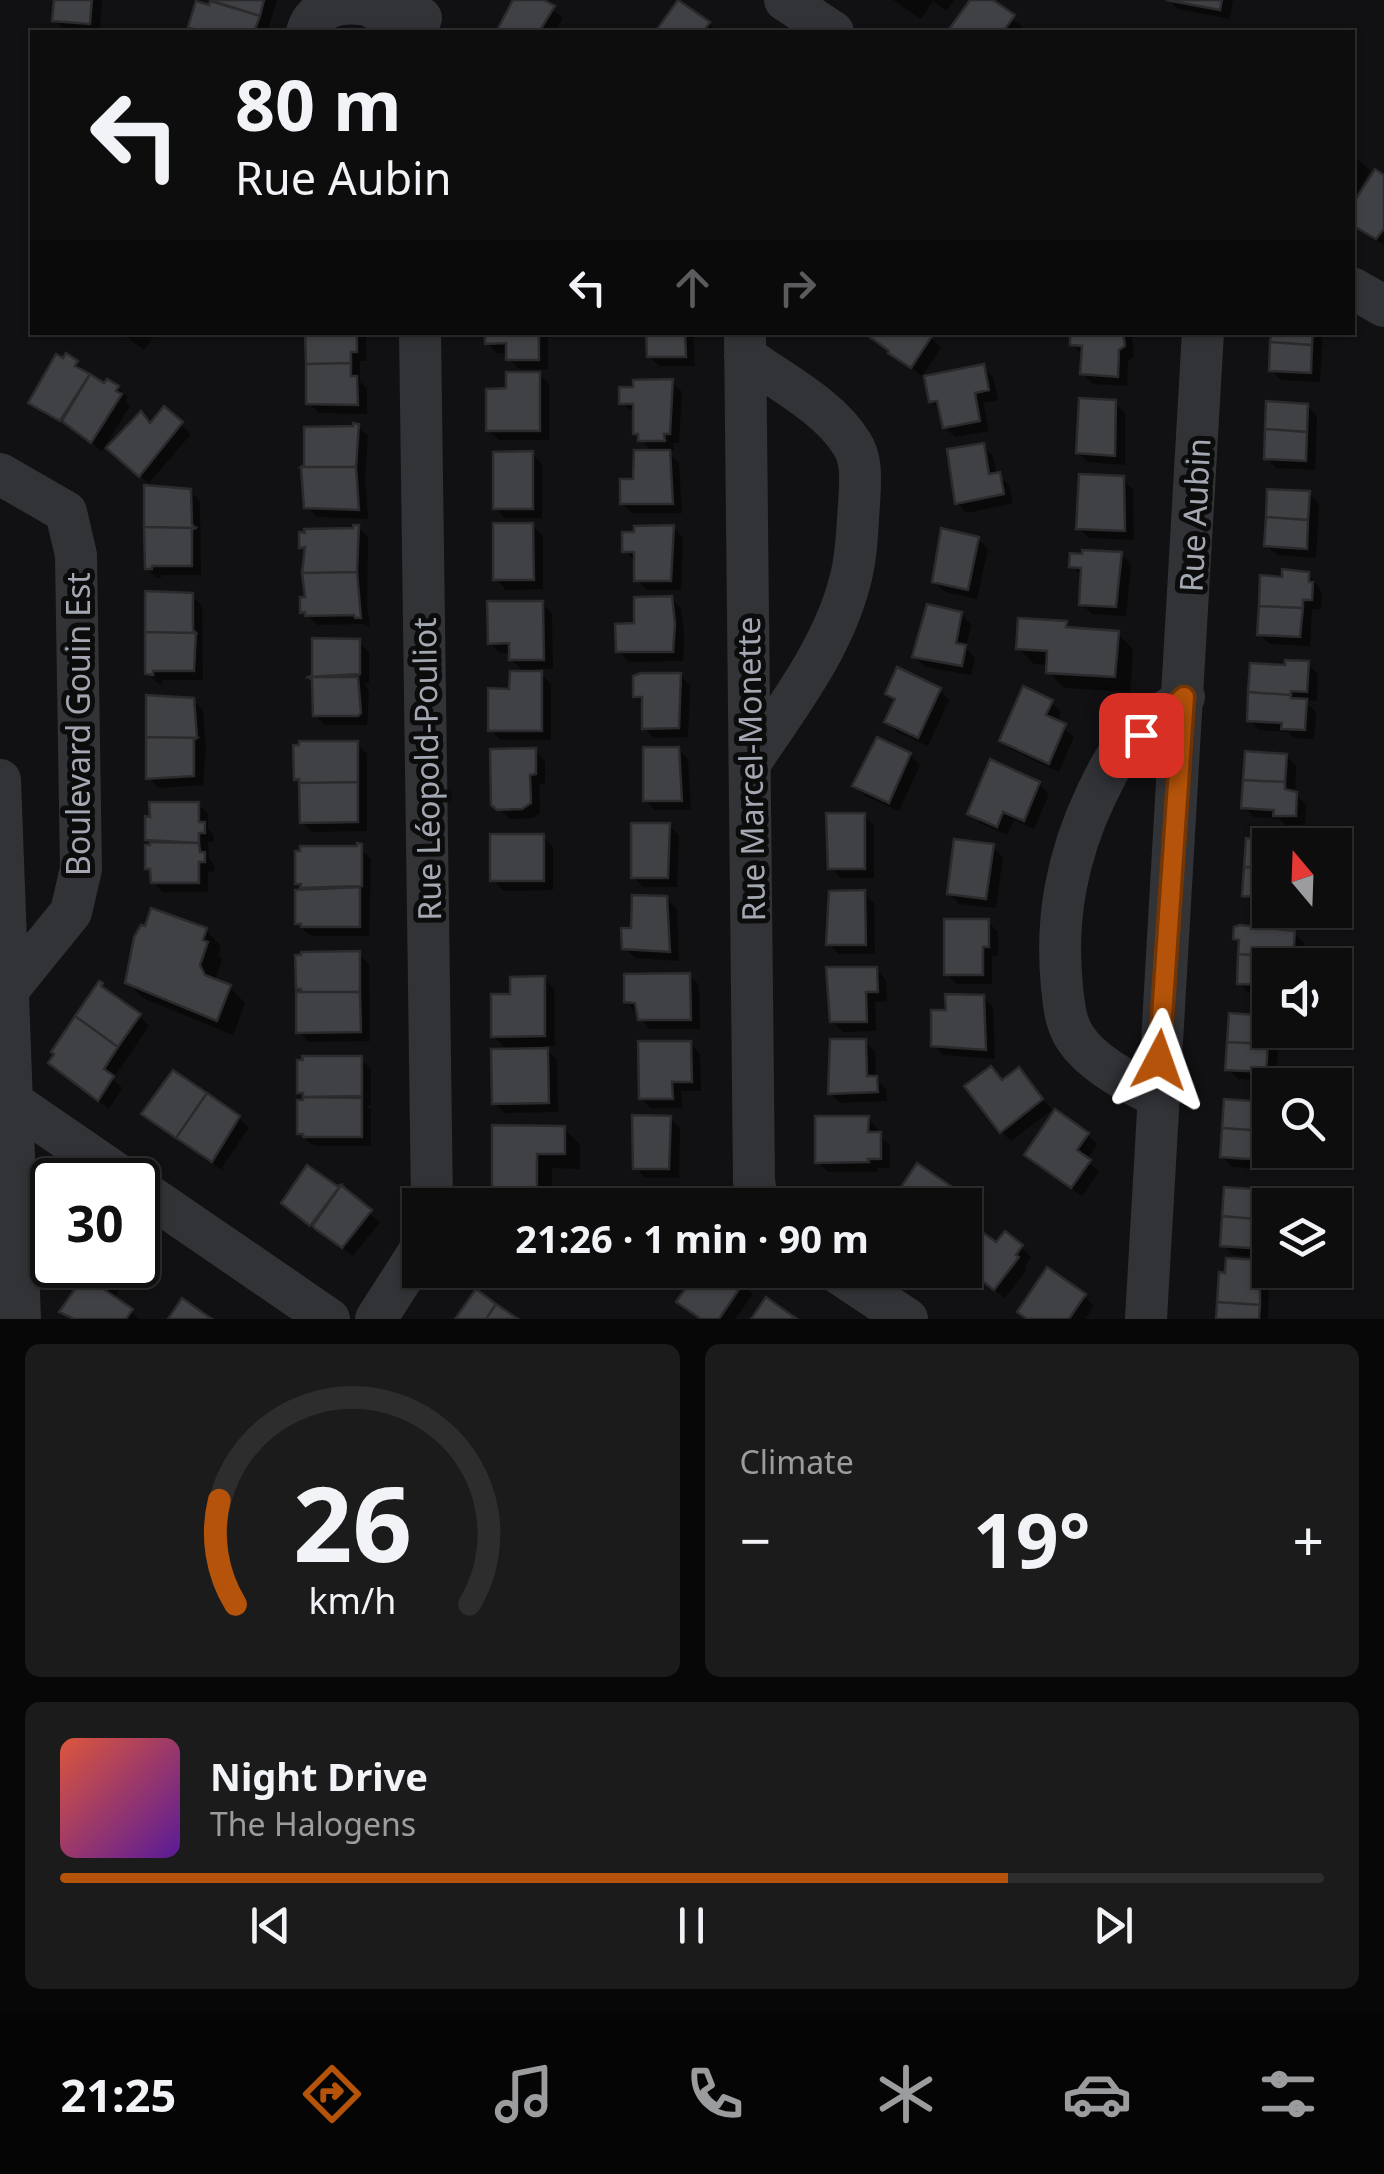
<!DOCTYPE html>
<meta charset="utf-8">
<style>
:root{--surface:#0d0d0e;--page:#1b1b1c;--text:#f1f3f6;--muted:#9a9c9e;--line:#2d2d2e;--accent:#b45309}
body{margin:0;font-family:"Noto Sans",sans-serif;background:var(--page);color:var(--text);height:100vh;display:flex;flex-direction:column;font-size:38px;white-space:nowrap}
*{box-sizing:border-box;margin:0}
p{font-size:32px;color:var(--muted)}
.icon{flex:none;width:55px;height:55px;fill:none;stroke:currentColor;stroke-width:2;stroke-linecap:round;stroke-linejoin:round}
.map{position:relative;height:1319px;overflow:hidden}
.panel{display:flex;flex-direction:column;gap:25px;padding:25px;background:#070708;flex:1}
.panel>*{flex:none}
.hud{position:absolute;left:30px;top:30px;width:1325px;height:305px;border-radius:0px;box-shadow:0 2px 8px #0004,0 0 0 2px var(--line);background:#0d0d0e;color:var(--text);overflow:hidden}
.needle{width:65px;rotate:341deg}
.buttons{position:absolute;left:1252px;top:828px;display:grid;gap:20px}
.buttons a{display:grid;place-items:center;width:100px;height:100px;border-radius:0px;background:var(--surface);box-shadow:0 2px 8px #0004,0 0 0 2px var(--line);font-size:50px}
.speed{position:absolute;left:30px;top:1158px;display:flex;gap:20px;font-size:50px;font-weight:700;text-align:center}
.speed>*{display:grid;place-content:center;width:130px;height:130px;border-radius:50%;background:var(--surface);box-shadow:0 2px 8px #0004,0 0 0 2px var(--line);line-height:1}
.speed .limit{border:5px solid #111;border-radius:15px;background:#fff;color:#111}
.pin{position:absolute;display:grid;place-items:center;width:85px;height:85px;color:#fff;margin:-42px;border-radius:20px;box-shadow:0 5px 15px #0006}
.me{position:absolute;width:110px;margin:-55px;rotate:4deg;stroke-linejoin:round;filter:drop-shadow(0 0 8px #0008)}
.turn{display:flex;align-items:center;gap:35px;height:210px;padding:0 40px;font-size:45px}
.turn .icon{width:130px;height:130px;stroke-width:2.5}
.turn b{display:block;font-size:70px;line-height:85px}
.lanes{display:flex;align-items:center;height:95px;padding:0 40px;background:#0003;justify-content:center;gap:50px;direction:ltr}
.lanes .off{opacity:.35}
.big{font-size:75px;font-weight:700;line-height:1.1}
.panel .card{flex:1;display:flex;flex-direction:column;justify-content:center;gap:15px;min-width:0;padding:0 35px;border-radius:15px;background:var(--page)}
.panel .dial{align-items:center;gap:0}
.dial svg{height:260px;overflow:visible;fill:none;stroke:var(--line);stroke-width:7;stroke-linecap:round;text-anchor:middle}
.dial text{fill:var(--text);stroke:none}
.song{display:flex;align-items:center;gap:30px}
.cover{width:120px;height:120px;border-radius:15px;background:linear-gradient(135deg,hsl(10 70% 55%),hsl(270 70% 35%))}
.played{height:10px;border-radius:5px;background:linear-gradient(90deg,var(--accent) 75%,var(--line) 75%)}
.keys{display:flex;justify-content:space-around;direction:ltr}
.heat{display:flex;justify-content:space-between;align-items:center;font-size:55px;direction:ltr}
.panel .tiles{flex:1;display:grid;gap:25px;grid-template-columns:1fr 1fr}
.card:last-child{grid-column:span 2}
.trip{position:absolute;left:402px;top:1188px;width:580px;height:100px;border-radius:0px;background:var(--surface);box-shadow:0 2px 8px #0004,0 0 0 2px var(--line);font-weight:700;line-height:100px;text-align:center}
.tabs{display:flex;height:160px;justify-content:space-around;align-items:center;background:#050506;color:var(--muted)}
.tabs .icon{width:70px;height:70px}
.tabs .current{color:var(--accent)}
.tabs b{font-size:45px;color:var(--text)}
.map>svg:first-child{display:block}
.shadow{fill:#0007}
.building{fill:#404145;stroke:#2b2b2e;stroke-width:2.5}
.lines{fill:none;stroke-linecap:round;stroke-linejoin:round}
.minor{stroke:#323337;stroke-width:42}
.route-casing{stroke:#753606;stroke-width:25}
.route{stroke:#b45309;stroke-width:18}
.labels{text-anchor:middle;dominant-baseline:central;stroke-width:10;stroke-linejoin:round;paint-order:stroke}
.street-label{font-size:32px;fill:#a3a8b2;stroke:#0c0c0d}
</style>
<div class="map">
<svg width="1384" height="1319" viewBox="0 0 1384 1319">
<rect width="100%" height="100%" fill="#111113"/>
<path class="shadow" d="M56,0H102L100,32L65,30L55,20Z
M213,0H277L267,32H197L191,27L210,8Z
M517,0H540L563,18L555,32H499Z
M893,0H954L946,11L933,1L921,19Z
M973,0H988L1023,27L1020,32H950Z
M1169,0H1233L1230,19L1178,9Z
M679,3L709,24L718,32H659Z
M1352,155L1370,170L1358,191L1362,193L1384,178V245L1352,225Z
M120,332H157L144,350Z
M308,332L366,335V361H360V382L367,388V414L319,413L309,403Z
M487,332H548V369H519L509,359V353H497L487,343Z
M649,332H693L695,366H659L649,356Z
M1073,332H1132L1134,357L1128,360L1127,386L1093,384L1083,373L1082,354L1072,344Z
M1273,332H1323L1320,382L1281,380L1271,370Z
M870,335L931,338L941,348L922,376Z
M77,363L85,375L105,386L118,388L128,398L125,401L130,406L102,451L73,428L42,413L32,403Z
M983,367L993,377L998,400L983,403L989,431L955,437L945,427L942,412L931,401Z
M539,374L549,384V440H499L488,430L509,391Z
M672,382L682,392L679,443H673L674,450H666L679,463L682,513H632L622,503L653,453L636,433V413L621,403Z
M1115,403L1125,413V465L1088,462L1078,452Z
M1307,406L1317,416L1315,470L1276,468L1266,458Z
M165,410L191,434L149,483L155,489L190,491L200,501L201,575H161V578H157L147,568L155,489L121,459Z
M357,426L368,436L365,479L368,519L317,517L307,506L304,469L306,429Z
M983,446L993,456L997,475L1009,485L1013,503L967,513L957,503Z
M532,454L542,464V518H505L495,508Z
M1122,479L1133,489L1134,540L1089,538L1078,528Z
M1309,493L1319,504L1316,558L1277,555L1267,545Z
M532,526L543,536V589L506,590L496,579Z
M358,527L368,537L367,604L370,627L364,624L318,625L303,612L308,600L307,552L302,547L307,531Z
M673,527L683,538L681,590H647L637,580L636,562L625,551Z
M978,539L988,549L977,599L945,592L934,581Z
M1121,554L1131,565L1126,616L1092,614L1082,604L1083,577L1072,566Z
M1308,575L1318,585L1322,595L1321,609H1312L1310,646L1270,644L1259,634L1285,580Z
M191,595L202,606L203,680H162V684H158L148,673Z
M671,598L681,609L684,636L683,661L629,662L619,651L637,625Z
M542,603L552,614L553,669H536L551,684V740H501L491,730L512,691L526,674L511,659V653H500L490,643Z
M961,614L971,624L966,648L975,658L971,675L925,667L915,657Z
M1066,624L1072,630L1117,633L1133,649L1130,692L1064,688L1049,672V665L1034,664L1018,648Z
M314,641L359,642L369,652V683H365L369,692L367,725H325L315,715Z
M1308,664L1318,674L1317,701L1304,700L1316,712L1314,739L1294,738L1288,732L1259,730L1249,720L1287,668Z
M680,675L690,685L688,737L654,738L644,728V704L635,696Z
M939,690L949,700L928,746L897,732L887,722L896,702L888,693Z
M193,700L203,710L206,748L203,785L159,788L149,778Z
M1051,702L1061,712L1057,723L1074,737L1059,772L1012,750L1002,740Z
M357,744L367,754V831L312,832L302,822V784L296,779Z
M678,749L688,759L691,810H655L645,800Z
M535,751L545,761V783L539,784L540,813L533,818L510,819L493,804Z
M910,755L920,765L899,811L865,796L855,786Z
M1286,756L1296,766L1295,794L1306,805L1305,825H1286L1279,819L1254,817L1244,807Z
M1039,784L1049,794L1034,829L1014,820L1007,835L980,823L970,813Z
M198,804L208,814V829L214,835V842H208L209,859L214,865V871L208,872V892H163L153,882V873L147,868L156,848L147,839Z
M864,816L874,826V878H841L831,868Z
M669,825L679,835L677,887H643L633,877Z
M543,837L553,847V890L503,891L493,880Z
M1248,841L1290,845H1270V907L1255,905L1245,895Z
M992,847L1003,857L996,908L959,904L949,893Z
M361,849L371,859L369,936H314L307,933L297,923L303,889L297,883Z
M864,893L874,903L875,954H839L829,944Z
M666,898L677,909L679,961L635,958L625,948L633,931Z
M988,922L998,932V956H992V984H957L947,974Z
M206,930L221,946L218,955L222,959L215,981L229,987L245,1003L233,1035L143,998L127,982Z
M1294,933L1304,943L1303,965H1270V993H1249L1239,983L1242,944L1236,938Z
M359,954L369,964L370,1041L309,1042L299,1032L305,995L298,988Z
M876,969L886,980L887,1001L875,1002L876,1031L843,1032L832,1021Z
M689,975L699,985L700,1029H650L626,1001Z
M544,979L554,989L555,1046H543L557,1060L558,1112L505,1113L494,1103L508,1051L493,1036L513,996Z
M983,997L993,1007L995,1059L943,1055L933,1045L948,1013Z
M139,1016L149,1026L113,1079L122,1088L109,1109L61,1073Z
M1269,1018L1270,1030H1279L1276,1081L1238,1079L1228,1069Z
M865,1042L875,1052L876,1079L886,1089L887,1101L841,1103L830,1093Z
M690,1043L700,1054L701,1091H681L682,1108H651L641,1098Z
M361,1059L371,1069V1105L366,1106L371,1110V1146H316L310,1143L299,1133L305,1098L299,1092Z
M1028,1080L1052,1110L1011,1141L1001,1131L1003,1082Z
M1266,1104L1270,1108L1272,1169L1232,1167L1222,1156Z
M144,1114L239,1118L249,1128L222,1167L223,1171Z
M670,1118L680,1128L679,1178H646L636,1168Z
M868,1118L878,1129V1135L890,1145V1168H877L878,1172H828L818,1162Z
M495,1128L564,1129L580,1144V1169L552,1168V1205H495Z
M1087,1134L1097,1144L1087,1160L1099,1172L1082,1196L1027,1155Z
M918,1167L973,1207L965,1218V1205H892Z
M307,1169L380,1222L353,1256L294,1213Z
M1267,1192L1277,1202L1270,1205V1258L1233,1255L1223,1245Z
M965,1237L997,1246L1021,1247L1031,1257L1025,1266L1027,1269L1005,1298L965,1267Z
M1259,1263L1269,1273L1268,1319H1218Z
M70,1265H136L114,1298L139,1319H70L62,1312L86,1277Z
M701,1270H723L753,1294L735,1319H700L679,1301Z
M1084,1296L1094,1306L1085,1319H1027Z"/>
<path class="building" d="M54,0H92L90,24L52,21Z
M210,0H264L260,16Z
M513,0H544L555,6L539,32H496Z
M678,0L710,22L703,32H655Z
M970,0H993L1015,15L1003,32H947Z
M1166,0H1222L1220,10Z
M196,1L209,5L210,1L260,16L254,32H201L188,27Z
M1375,169L1384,175V229L1376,239L1352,225V205Z
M305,332H357V352H351V363L306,364Z
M485,332H539V360H506V343L485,344Z
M646,332H685L686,357H647Z
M868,332H928L932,336L911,368L888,353L889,351L867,335Z
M1070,332H1123L1125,346L1119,350L1118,377L1080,374L1082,346L1070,345Z
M1271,332H1313L1312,345L1270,342Z
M1270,342L1312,345L1311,373L1269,371Z
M66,353L78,361L75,366L90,374L60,421L28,403L56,354L63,358Z
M351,363V376H357L358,405L306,404V364Z
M984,364L989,390L975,393L980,421L943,428L937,401L929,402L924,376Z
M506,372H540V431H486V389L506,388Z
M90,374L104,383L107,379L119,386L116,391L122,394L91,443L63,422V419Z
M673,379L670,434H664L665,441H638V434H633V404H619V387H633V380Z
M1079,398L1116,400L1115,456L1076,453Z
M1266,401L1308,404L1307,432L1265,429Z
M164,406L183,422L139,477L106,448L141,411L150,423Z
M353,423L359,424L356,467H301L304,465V427L353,426Z
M1265,429L1307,432L1306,461L1264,459Z
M984,443L989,474L1000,472L1004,494L955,504L947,449Z
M634,450H670L673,504H620V479H633Z
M533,451V509H493V452Z
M301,467H356L359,510L304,508Z
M1079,474L1124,476L1125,531L1076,529Z
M144,485L191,489L192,524L195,528L144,527Z
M1267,489L1310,491L1308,520L1266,517Z
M1266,517L1308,520L1307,549L1264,546Z
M493,523H533L534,580H493Z
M353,525H359L357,572L302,573L305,547L299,548V532L305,533L304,529L353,528Z
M674,525L671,581H634V552H622V532H634V526Z
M144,527L195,528L192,530V566H152V569H145Z
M941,528L979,537L968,590L932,582Z
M1082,550L1122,552L1116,607L1079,605L1081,568L1069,567L1070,553L1082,554Z
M1282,569L1309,572V582H1313L1312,600H1303V608L1259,606L1260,575L1282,577Z
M357,572L361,618H355L354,615L305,616V612L300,613V597H305L302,573Z
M145,591L193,593V630L196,633L145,632Z
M672,596L675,624L673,652H616L615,624L634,623V597Z
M487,601H543L544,660H509V643L488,644Z
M927,604L962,612L956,643L966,645L962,666L912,657Z
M1259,606L1303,608L1300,637L1257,635Z
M1018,618L1067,621L1066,627L1119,631L1115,677L1046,673L1047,651L1016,649Z
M145,632L196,633L194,671H153V675L145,674Z
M312,638L360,639V674L309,677L312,675Z
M1285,660L1309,661L1307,692L1291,691V695L1248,692L1250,663L1285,665Z
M897,667L941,688L918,738L884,722L895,699L885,694Z
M510,671H542V731H488V688L509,689Z
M641,673H681L679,728L642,729V697H633V676Z
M309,677H358L361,713L358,716H313L312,680Z
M1023,686L1053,700L1046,715L1066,724L1049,764L999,741Z
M1248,692L1291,695V698L1307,699L1305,730L1281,729L1282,723L1247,721Z
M146,695L194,698L197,738L146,737Z
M146,737L197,738L194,740V776L146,779Z
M877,737L911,753L889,803L852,786Z
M299,741H358V782L299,783V779L294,780L293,745H299Z
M643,747H679L682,801H643Z
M536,748V774L530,775L531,803L522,809L497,810L491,805L490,749Z
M1245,751L1287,754L1285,782L1243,780Z
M990,759L1040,782L1024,821L1003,812L997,827L967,814Z
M1243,780L1285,782V789L1297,792L1296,816H1273L1274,810L1241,808Z
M358,782V822L300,823L299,783Z
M149,802H199V822H205V833H199V843L145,840V816L150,817Z
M826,813H865V869H828Z
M631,823H670L668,878H631Z
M490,834H544V881H490Z
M1246,838L1289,841V845H1270V869L1244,867Z
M954,839L994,844L986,899L947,894Z
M150,842L199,843L200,852H205V862H199V883H151L150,869H145V845H150Z
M357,843L362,844V886L300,888L301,884H295V851H300V846H357Z
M1244,867L1270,869V898L1242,896Z
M360,887V927H301V924H295V890Z
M865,890L866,945H826L829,891Z
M632,895L667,896L670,952L622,949L621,928H631Z
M151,908L207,928L203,940L208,942L200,965L205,975L231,985L217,1021L125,983L134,937L141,925L145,926Z
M944,919H989V947H983V975H944Z
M1240,925L1295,931L1293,958L1238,954L1239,940L1233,939L1234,927Z
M360,951V992H301V989H296L295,955H301V952Z
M1238,954L1282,957L1281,964L1287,965H1270V985L1237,984Z
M826,967H877L878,992H866L867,1022H830Z
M690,973L691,1020H638L635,1003L624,1002V974Z
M545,976V1036L491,1037V994H510V977Z
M99,981L103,983L101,986L141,1014L118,1047L75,1016Z
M296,992H360L361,1032L296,1033Z
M945,994L984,995L986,1050L931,1046V1010H946Z
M1229,1013L1270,1016L1268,1044L1227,1042Z
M75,1016L118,1047L104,1069L114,1076L98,1101L48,1063L54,1054L51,1052Z
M830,1039H866L867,1076H877L878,1092L828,1094Z
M638,1041H691L692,1082H672L673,1099H639Z
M1227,1042L1268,1044L1266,1072L1225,1070Z
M548,1048L549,1103L492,1104L491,1049Z
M302,1056H362V1096L303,1097V1093H297V1060H303Z
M991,1066L1002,1080L1019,1067L1043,1099L1000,1133L964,1086Z
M173,1070L207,1093L176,1138L141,1114Z
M207,1093L240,1116L212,1162L176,1138Z
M303,1097L362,1098V1137H303V1134H297V1100H303Z
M1224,1099L1267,1102L1265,1131L1222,1128Z
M1055,1109L1089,1133L1077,1150L1091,1160L1071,1188L1024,1155Z
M632,1115L671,1116L669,1169H633Z
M815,1116H869L868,1132H881V1159H868L869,1162L815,1163Z
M492,1125L565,1126V1154H537V1205H492Z
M1222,1128L1265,1131L1263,1160L1220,1157Z
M917,1163L964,1195L957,1205H889Z
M307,1165L337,1186L341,1185L310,1226L281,1203Z
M341,1185L372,1210L342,1248L314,1228L313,1225Z
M1224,1187L1268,1190L1266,1220L1222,1216Z
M670,1194L671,1205H633L632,1195Z
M1222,1216L1266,1220L1264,1249L1220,1246Z
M971,1224L996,1242L1005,1231L1023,1245L1016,1255L1019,1257L994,1290L965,1268V1233Z
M1226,1258L1260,1260V1305L1217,1302L1219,1272L1225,1273Z
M70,1265H120L105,1289Z
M1047,1267L1086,1294L1069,1319H1027L1017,1312Z
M698,1270H727L744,1282L719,1319H701L676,1302Z
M84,1276L133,1309L126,1319H74L59,1312Z
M476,1289L496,1304L486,1319H455Z
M766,1297L797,1319H751Z
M182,1298L212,1319H168Z
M1217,1302L1260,1305L1259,1319H1216Z
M496,1304L518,1319H486Z"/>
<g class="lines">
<path class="minor" d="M785,0L833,32
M307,32C314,7 341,0 366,5C374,7 380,13 388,15C399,18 411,17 421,18
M1352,288L1384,306
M420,332L432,1205
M745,332L754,1181L758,1205
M745,356C780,382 829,406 852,444C863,461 860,485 859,504C857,530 857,556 850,581C833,648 788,706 750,763
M0,474L66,512L76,555L81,869L71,912L7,991
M0,780L20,1319
M1157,1097C1128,1081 1095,1066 1076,1039C1065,1023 1064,1005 1062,987C1055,918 1067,856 1097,793C1104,780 1110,764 1120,753C1137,732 1163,715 1184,697
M11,1101L126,1180
M138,1188L329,1319
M834,1270L907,1319
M376,1319L420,1250
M1146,1319L1203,332"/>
</g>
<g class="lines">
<defs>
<path id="route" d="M1141,735L1184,697L1159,1060"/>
</defs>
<use href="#route" class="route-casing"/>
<use href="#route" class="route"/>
</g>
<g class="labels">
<g class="street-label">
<text transform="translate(1194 515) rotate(-87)">Rue Aubin</text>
<text transform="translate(77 724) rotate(-90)">Boulevard Gouin Est</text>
<text transform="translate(426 769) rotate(-91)">Rue Léopold-Pouliot</text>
<text transform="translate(750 769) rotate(-91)">Rue Marcel-Monette</text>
</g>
</g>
</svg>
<div class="buttons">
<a><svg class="needle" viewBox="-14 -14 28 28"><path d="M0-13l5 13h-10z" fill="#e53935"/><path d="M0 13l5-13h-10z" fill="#9a9c9e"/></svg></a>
<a><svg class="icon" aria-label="sound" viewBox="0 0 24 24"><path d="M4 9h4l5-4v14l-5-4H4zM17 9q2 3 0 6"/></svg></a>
<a><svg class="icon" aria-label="search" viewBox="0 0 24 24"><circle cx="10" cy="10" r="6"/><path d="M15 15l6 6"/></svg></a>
<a><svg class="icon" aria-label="layers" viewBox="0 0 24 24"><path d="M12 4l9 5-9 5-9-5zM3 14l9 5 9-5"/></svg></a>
</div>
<div class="speed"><div class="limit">30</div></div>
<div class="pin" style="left:1141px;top:735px;background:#d93025"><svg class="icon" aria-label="arrive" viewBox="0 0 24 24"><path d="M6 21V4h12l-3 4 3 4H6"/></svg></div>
<svg class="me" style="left:1159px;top:1060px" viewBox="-20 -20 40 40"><path d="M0-17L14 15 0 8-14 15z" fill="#b45309" stroke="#fff" stroke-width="4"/></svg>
<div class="trip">21:26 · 1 min · 90 m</div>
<div class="hud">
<div class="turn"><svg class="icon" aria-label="left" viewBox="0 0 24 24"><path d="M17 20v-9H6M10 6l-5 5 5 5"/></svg><div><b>80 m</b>Rue Aubin</div></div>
<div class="lanes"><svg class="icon" aria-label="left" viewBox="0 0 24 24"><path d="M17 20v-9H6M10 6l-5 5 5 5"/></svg><svg class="icon off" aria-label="ahead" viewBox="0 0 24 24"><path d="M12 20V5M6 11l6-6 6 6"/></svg><svg class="icon off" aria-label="right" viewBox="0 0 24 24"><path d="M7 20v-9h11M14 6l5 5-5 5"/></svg></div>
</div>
</div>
<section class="panel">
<div class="tiles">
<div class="card dial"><svg viewBox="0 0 100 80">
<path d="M14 69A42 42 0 1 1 86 69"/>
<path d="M14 69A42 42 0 0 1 9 37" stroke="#b45309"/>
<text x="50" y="56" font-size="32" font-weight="700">26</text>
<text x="50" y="72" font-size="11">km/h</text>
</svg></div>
<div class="card"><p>Climate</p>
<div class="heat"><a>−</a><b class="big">19°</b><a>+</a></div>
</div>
<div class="card">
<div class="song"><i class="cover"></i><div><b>Night Drive</b><p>The Halogens</p></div></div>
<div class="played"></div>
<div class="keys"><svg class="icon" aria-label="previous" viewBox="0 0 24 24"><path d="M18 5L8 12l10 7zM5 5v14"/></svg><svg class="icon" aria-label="pause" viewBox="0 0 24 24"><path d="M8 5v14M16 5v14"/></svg><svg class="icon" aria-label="next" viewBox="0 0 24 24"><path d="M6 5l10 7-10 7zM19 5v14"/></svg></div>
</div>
</div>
</section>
<nav class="tabs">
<b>21:25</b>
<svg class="icon current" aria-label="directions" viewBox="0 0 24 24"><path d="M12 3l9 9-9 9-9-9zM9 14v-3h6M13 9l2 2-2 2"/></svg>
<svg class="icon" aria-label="music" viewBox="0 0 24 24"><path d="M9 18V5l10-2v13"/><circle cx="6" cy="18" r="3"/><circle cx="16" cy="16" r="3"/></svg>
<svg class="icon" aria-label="phone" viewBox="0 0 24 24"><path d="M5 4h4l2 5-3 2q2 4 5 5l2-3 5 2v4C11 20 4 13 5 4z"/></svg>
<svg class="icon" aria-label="climate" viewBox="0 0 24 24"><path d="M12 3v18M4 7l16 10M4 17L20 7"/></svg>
<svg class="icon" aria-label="car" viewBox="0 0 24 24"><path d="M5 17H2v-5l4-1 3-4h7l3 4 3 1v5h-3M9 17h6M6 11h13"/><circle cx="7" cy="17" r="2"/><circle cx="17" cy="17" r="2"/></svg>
<svg class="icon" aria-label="filters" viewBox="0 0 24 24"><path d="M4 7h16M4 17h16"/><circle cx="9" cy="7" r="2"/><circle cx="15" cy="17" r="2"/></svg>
</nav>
